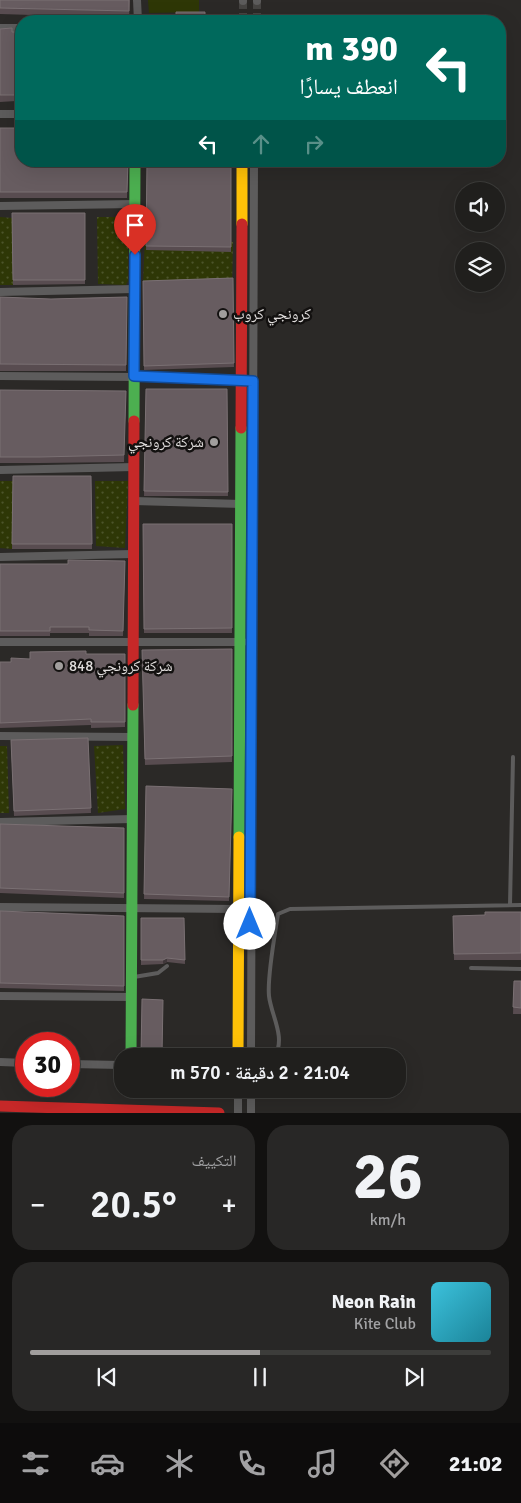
<!DOCTYPE html>
<html lang="ar">
<meta charset="utf-8">
<style>
:root{--surface:#201f1d;--page:#282726;--text:#f1f3f6;--muted:#a2a2a4;--line:#3d3d3b;--accent:#a19e9d}
body{margin:0;font-family:Signika,"Noto Naskh Arabic",sans-serif;background:var(--page);color:var(--text);direction:rtl;height:100vh;display:flex;flex-direction:column;font-size:19px;white-space:nowrap}
*{box-sizing:border-box;margin:0}
p{font-size:16px;color:var(--muted)}
.icon{flex:none;width:28px;height:28px;fill:none;stroke:currentColor;stroke-width:2;stroke-linecap:round;stroke-linejoin:round}
.map{position:relative;height:1113px;overflow:hidden;direction:ltr}
.drawer{display:flex;flex-direction:column;gap:12px;padding:12px;background:#121110;flex:1}
.drawer>*{flex:none}
.banner{position:absolute;left:15px;top:15px;width:491px;height:152px;border-radius:20px;box-shadow:0 5px 20px #0002,0 0 0 1px var(--line);direction:rtl;background:#00695c;color:#fff;overflow:hidden}
.buttons{position:absolute;left:455px;top:182px;display:grid;gap:10px}
.buttons a{display:grid;place-items:center;width:50px;height:50px;border-radius:50%;background:var(--surface);box-shadow:0 5px 20px #0002,0 0 0 1px var(--line);font-size:25px}
.speed{position:absolute;left:15px;top:1032px;display:flex;gap:10px;font-size:25px;font-weight:700;text-align:center}
.speed>*{display:grid;place-content:center;width:65px;height:65px;border-radius:50%;background:var(--surface);box-shadow:0 5px 20px #0002,0 0 0 1px var(--line);line-height:1}
.speed .limit{border:8px solid #d22;background:#fff;color:#111}
.pin{position:absolute;display:grid;place-items:center;width:42px;height:42px;color:#fff;margin:-51px -21px;border-radius:50% 50% 50% 0;rotate:-45deg;box-shadow:0 0 5px #0007}
.pin .icon{rotate:45deg}
.me{position:absolute;width:55px;margin:-28px;rotate:0deg;stroke-linejoin:round;filter:drop-shadow(0 0 4px #0008)}
.turn{display:flex;align-items:center;gap:18px;height:105px;padding:0 25px;font-size:22px}
.turn .icon{width:65px;height:65px;stroke-width:2.5}
.turn b{display:block;font-size:35px;line-height:42px}
.lanes{display:flex;align-items:center;height:48px;padding:0 25px;background:#0003;justify-content:center;gap:25px;direction:ltr}
.lanes .off{opacity:.35}
.big{font-size:38px;font-weight:600;line-height:1.1}
.drawer .widget{flex:1;display:flex;flex-direction:column;justify-content:center;gap:8px;min-width:0;padding:0 18px;border-radius:20px;background:var(--page)}
.drawer .dial{align-items:center;gap:0}
.dial b{font-size:65px;line-height:1}
.song{display:flex;align-items:center;gap:15px}
.cover{width:60px;height:60px;border-radius:8px;background:linear-gradient(135deg,hsl(190 70% 55%),hsl(190 70% 35%))}
.played{height:5px;border-radius:2px;background:linear-gradient(90deg,var(--accent) 50%,var(--line) 50%)}
.keys{display:flex;justify-content:space-around;direction:ltr}
.heat{display:flex;justify-content:space-between;align-items:center;font-size:28px;direction:ltr}
.drawer .tiles{flex:1;display:grid;gap:12px;grid-template-columns:1fr 1fr}
.widget:last-child{grid-column:span 2}
.trip{position:absolute;left:114px;top:1048px;width:292px;height:50px;border-radius:20px;background:var(--surface);box-shadow:0 5px 20px #0002,0 0 0 1px var(--line);font-weight:600;line-height:50px;text-align:center;direction:rtl}
.menu{display:flex;height:80px;justify-content:space-around;align-items:center;background:#0d0c0c;color:var(--muted)}
.menu .icon{width:35px;height:35px}
.menu .selected{color:var(--accent)}
.menu b{font-size:22px;color:var(--text)}
.map>svg:first-child{display:block}
.grass{fill:url(#grass-dots)}
.green{fill:#2e3706}
.lines{fill:none;stroke-linecap:round;stroke-linejoin:round}
.street-tunnel{stroke:#464442;stroke-width:8;stroke-dasharray:8 4;stroke-linecap:butt}
.lane{stroke:#5d5c5c;stroke-width:4}
.street{stroke:#5d5c5c;stroke-width:8}
.fast{stroke:#4caf50;stroke-width:11}
.slow{stroke:#ffc107;stroke-width:11}
.jam{stroke:#c62828;stroke-width:11}
.wall{fill:#584c50}
.shaded-wall{fill:#40373a}
.building{fill:#675c60;stroke:#7a7073}
.route-casing{stroke:#114b97;stroke-width:12}
.route{stroke:#1a73e8;stroke-width:9}
.poi-dot{fill:#a19e9d;stroke:#131110;stroke-width:2}
.labels{text-anchor:middle;dominant-baseline:central;stroke-width:5;stroke-linejoin:round;paint-order:stroke}
.poi-label{font-size:15px;fill:#e0dddc;stroke:#131110;text-anchor:start}
</style>
<div class="map">
<svg width="521" height="1113" viewBox="0 0 521 1113">
<defs>
<pattern id="grass-dots" width="8" height="8" patternUnits="userSpaceOnUse" patternTransform="scale(1.25)"><rect width="8" height="8" fill="#2e3706"/><path d="M2 2h.1M6 6h.1" fill="none" stroke="#4c542a" stroke-width="1.8" stroke-linecap="round"/></pattern>
</defs>
<rect width="100%" height="100%" fill="#2b2927"/>
<path class="grass" d="M0,217L12,218L13,285H0Z
M97,217H128V281L126,285L98,284Z
M145,236L233,242L232,285H143Z
M0,481H13L12,549L0,548Z
M95,481H128L125,548L96,546Z
M123,745L125,809L98,813L94,746Z
M0,746H7L9,813H0Z"/>
<path class="green" d="M148,0H199V12L149,13Z"/>
<g class="lines">
<path class="street-tunnel" d="M243,21V1
M257,21V1"/>
<path class="lane" d="M510,905L513,757
M471,968L521,969
M134,977L158,973L167,966
M275,1056C286,1037 271,1015 269,996C267,977 275,934 278,914L290,909L521,905"/>
<path class="street" d="M137,0L138,21
M243,1V0
M257,1V0
M0,28H21
M0,114H21
M0,206L135,204
M0,292L134,289
M0,376L134,377L253,381
M0,470L134,467
M134,501L241,504
M0,557L133,554
M0,642H243
M0,736L133,737
M0,822L132,819
M0,907L239,909
M0,996L132,997
M251,1056L254,161
M0,1062L26,1063
M69,1064L122,1065
M238,1089V1113
M251,1089V1113"/>
<path class="fast" d="M134,421L135,161
M239,837L241,428
M131,1056L133,705"/>
<path class="slow" d="M242,224V161
M238,1056L239,837"/>
<path class="jam" d="M241,428L242,224
M133,705L134,421
M0,1106L219,1113"/>
</g>
<path class="wall" d="M0,0H130L129,18L0,14Z
M0,29L12,32H21V107H16V101L0,102Z
M0,128L128,161L127,198H0Z
M147,161H231V252L146,250Z
M12,213H85V284L13,285Z
M233,278L234,367L144,370L143,281Z
M0,297L51,299L127,297L126,371H0Z
M146,389H227L228,496H144Z
M0,390L126,391L124,462L40,463H0Z
M13,476H91L92,549H12Z
M143,524H232V633H144Z
M125,561L123,636H89V633H50V636H0V564H68Z
M232,649V762L145,765L142,650Z
M86,654H125V727L91,728V725L0,728V662H11L30,659Z
M88,738L91,813L14,816L11,740Z
M146,786L232,789L229,901L144,899Z
M0,824L124,828V898L0,893Z
M0,911L124,916V991L0,988Z
M521,912V960H454L453,916L485,915Z
M141,918H184L185,964L167,962L163,964L141,965Z
M514,981H521V1014H513Z
M142,999L163,1000L162,1056H141Z"/>
<path class="shaded-wall" d="M167,958V962L163,964V960Z"/>
<path class="building" d="M0,0H129V11L0,8Z
M176,12H205V17H224V21H154V16H176Z
M12,28V32H21V100H16V95H0V29Z
M0,128H21V161H128L127,192H0Z
M147,161H231V247L146,246Z
M12,213H85V280H13Z
M233,278L234,363L144,366L143,281Z
M0,297L51,299L127,297L126,365L0,364Z
M146,389H227L228,492L144,491Z
M0,390L126,391L124,455L40,457H0Z
M13,476H91L92,544H12Z
M143,524H232V628L144,629Z
M68,560L125,561L123,631L89,630V627H50V631H0V564H68Z
M232,649V756L145,759L142,650Z
M86,651V654H125V722H91V719L0,723V662H11V658L30,659V652Z
M88,738L91,808L14,811L11,740Z
M146,786L232,789L229,897L144,894Z
M0,824L124,828V893L0,888Z
M0,911L124,916V986L0,983Z
M485,912H521V953L454,954L453,916L485,915Z
M141,918H184L185,960L167,958L163,960H141Z
M514,981H521V1008L513,1007Z
M142,999L163,1000L162,1055H141Z"/>
<g class="lines">
<defs>
<path id="route" d="M135,255L134,376L253,381L250,924"/>
</defs>
<use href="#route" class="route-casing"/>
<use href="#route" class="route"/>
</g>
<g class="poi-dot">
<circle cx="223" cy="314" r="5"/>
<circle cx="214" cy="442" r="5"/>
<circle cx="59" cy="666" r="5"/>
</g>
<g class="labels">
<g class="poi-label">
<text x="233" y="314">كرونجي كروب</text>
<text x="204" y="442" text-anchor="end">شركة كرونجي</text>
<text x="69" y="666">شركة كرونجي 848</text>
</g>
</g>
</svg>
<div class="buttons">
<a><svg class="icon" aria-label="sound" viewBox="0 0 24 24"><path d="M4 9h4l5-4v14l-5-4H4zM17 9q2 3 0 6"/></svg></a>
<a><svg class="icon" aria-label="layers" viewBox="0 0 24 24"><path d="M12 4l9 5-9 5-9-5zM3 14l9 5 9-5"/></svg></a>
</div>
<div class="speed"><div class="limit">30</div></div>
<div class="pin" style="left:135px;top:255px;background:#d93025"><svg class="icon" aria-label="arrive" viewBox="0 0 24 24"><path d="M6 21V4h12l-3 4 3 4H6"/></svg></div>
<svg class="me" style="left:250px;top:924px" viewBox="-20 -20 40 40"><circle r="19" fill="#fff"/><path d="M0-13L10 11 0 6-10 11z" fill="#1a73e8"/></svg>
<div class="trip">21:04 · 2 دقيقة · 570 m</div>
<div class="banner">
<div class="turn"><svg class="icon" aria-label="left" viewBox="0 0 24 24"><path d="M17 20v-9H6M10 6l-5 5 5 5"/></svg><div><b>390 m</b>انعطف يسارًا</div></div>
<div class="lanes"><svg class="icon" aria-label="left" viewBox="0 0 24 24"><path d="M17 20v-9H6M10 6l-5 5 5 5"/></svg><svg class="icon off" aria-label="ahead" viewBox="0 0 24 24"><path d="M12 20V5M6 11l6-6 6 6"/></svg><svg class="icon off" aria-label="right" viewBox="0 0 24 24"><path d="M7 20v-9h11M14 6l5 5-5 5"/></svg></div>
</div>
</div>
<section class="drawer">
<div class="tiles">
<div class="widget dial"><b>26</b><p>km/h</p></div>
<div class="widget"><p>التكييف</p>
<div class="heat"><a>−</a><b class="big">20.5°</b><a>+</a></div>
</div>
<div class="widget">
<div class="song"><i class="cover"></i><div><b>Neon Rain</b><p>Kite Club</p></div></div>
<div class="played"></div>
<div class="keys"><svg class="icon" aria-label="previous" viewBox="0 0 24 24"><path d="M18 5L8 12l10 7zM5 5v14"/></svg><svg class="icon" aria-label="pause" viewBox="0 0 24 24"><path d="M8 5v14M16 5v14"/></svg><svg class="icon" aria-label="next" viewBox="0 0 24 24"><path d="M6 5l10 7-10 7zM19 5v14"/></svg></div>
</div>
</div>
</section>
<nav class="menu">
<b>21:02</b>
<svg class="icon selected" aria-label="directions" viewBox="0 0 24 24"><path d="M12 3l9 9-9 9-9-9zM9 14v-3h6M13 9l2 2-2 2"/></svg>
<svg class="icon" aria-label="music" viewBox="0 0 24 24"><path d="M9 18V5l10-2v13"/><circle cx="6" cy="18" r="3"/><circle cx="16" cy="16" r="3"/></svg>
<svg class="icon" aria-label="phone" viewBox="0 0 24 24"><path d="M5 4h4l2 5-3 2q2 4 5 5l2-3 5 2v4C11 20 4 13 5 4z"/></svg>
<svg class="icon" aria-label="climate" viewBox="0 0 24 24"><path d="M12 3v18M4 7l16 10M4 17L20 7"/></svg>
<svg class="icon" aria-label="car" viewBox="0 0 24 24"><path d="M5 17H2v-5l4-1 3-4h7l3 4 3 1v5h-3M9 17h6M6 11h13"/><circle cx="7" cy="17" r="2"/><circle cx="17" cy="17" r="2"/></svg>
<svg class="icon" aria-label="filters" viewBox="0 0 24 24"><path d="M4 7h16M4 17h16"/><circle cx="9" cy="7" r="2"/><circle cx="15" cy="17" r="2"/></svg>
</nav>
